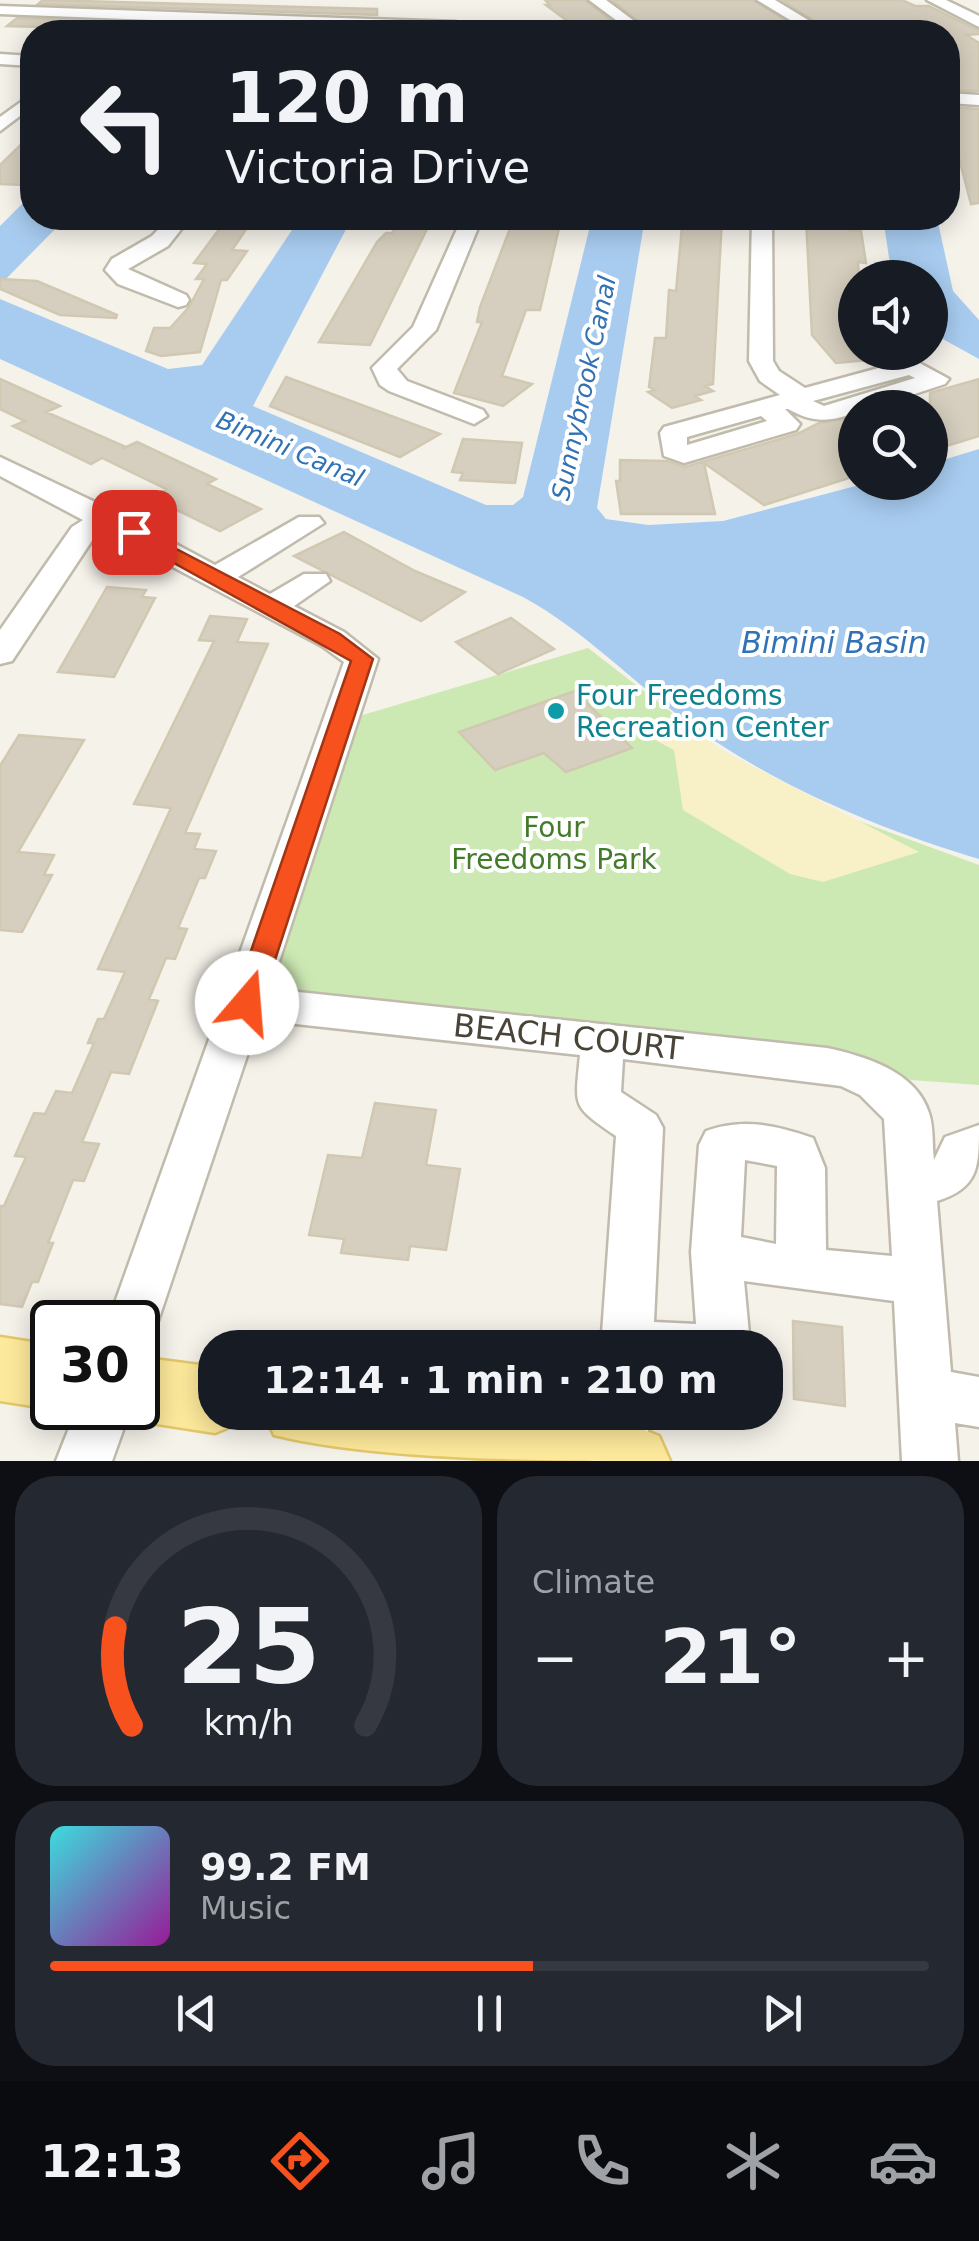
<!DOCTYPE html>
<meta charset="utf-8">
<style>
:root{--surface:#171b24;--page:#242831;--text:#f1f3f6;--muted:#9ea1a6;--line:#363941;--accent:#f7511e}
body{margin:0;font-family:"DejaVu Sans",sans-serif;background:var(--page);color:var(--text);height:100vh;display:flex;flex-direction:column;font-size:38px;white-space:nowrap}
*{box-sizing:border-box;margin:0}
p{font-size:32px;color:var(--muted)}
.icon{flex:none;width:55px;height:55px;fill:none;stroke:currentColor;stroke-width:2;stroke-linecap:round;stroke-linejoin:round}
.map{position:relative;height:1461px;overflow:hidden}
.details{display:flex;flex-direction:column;gap:15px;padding:15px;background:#0d0f14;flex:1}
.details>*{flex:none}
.guide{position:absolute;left:20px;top:20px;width:940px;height:210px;border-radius:40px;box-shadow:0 5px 25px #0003;background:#171b24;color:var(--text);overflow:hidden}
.tools{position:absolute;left:838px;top:260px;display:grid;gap:20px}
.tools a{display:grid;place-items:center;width:110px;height:110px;border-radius:50%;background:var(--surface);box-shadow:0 5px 25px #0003;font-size:50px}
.speed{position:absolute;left:30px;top:1300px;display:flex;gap:20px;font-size:50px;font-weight:700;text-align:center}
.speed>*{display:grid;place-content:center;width:130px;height:130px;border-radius:50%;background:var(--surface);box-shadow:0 5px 25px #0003;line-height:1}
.speed .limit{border:5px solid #111;border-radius:15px;background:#fff;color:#111}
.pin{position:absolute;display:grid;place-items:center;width:85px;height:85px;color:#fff;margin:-42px;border-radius:20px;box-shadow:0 5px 15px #0006}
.me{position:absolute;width:110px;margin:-55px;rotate:18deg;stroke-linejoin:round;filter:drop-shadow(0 0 8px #0008)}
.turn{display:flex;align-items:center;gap:35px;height:210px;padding:0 40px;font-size:45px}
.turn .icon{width:130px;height:130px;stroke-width:2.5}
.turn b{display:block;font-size:70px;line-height:85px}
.big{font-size:75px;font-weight:700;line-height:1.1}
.details .tile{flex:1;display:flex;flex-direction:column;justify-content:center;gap:15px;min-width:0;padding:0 35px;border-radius:40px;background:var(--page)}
.details .dial{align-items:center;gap:0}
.dial svg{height:260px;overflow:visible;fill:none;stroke:var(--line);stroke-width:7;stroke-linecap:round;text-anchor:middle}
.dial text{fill:var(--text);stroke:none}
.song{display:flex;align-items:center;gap:30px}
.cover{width:120px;height:120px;border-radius:15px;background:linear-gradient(135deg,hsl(180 70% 55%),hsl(300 70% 35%))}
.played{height:10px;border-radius:5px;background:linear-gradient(90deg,var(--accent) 55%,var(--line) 55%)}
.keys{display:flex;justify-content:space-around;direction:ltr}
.heat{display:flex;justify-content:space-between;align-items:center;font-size:55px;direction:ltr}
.details .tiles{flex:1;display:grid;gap:15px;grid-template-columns:1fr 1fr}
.tile:last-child{grid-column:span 2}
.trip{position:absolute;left:198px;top:1330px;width:585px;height:100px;border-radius:40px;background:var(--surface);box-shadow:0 5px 25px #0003;font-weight:700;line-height:100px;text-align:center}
.menu{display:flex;height:160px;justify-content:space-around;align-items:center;background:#090b0e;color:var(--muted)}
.menu .icon{width:70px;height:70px}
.menu .current{color:var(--accent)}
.menu b{font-size:45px;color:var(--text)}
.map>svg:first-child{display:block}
.green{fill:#cce8b3}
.sand{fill:#f8f1c7}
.water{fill:#a8ccf0}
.building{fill:#d6cfbf;stroke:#d1c8b2;stroke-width:2.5}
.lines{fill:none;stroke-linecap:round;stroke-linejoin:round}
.minor-casing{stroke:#c0bbac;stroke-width:5}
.major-casing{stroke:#e3c86a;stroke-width:5}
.minor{fill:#fff;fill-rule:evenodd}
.major{fill:#fde99b;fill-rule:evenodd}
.route{fill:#f7511e;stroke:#a13514;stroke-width:2.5}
.culture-dot{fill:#0f9aa8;stroke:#fff;stroke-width:4}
.labels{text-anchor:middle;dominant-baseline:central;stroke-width:8;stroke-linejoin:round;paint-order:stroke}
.far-water-label{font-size:25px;font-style:italic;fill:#3172b4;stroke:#fff}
.culture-label{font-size:28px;fill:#0d838f;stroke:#fff;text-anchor:start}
.park-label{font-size:28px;fill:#437b2b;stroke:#fff}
.water-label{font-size:30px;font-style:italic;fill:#3172b4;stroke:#fff}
.near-street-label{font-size:32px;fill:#494338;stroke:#fff}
</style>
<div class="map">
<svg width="979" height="1461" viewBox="0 0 979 1461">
<rect width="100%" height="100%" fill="#f5f2ea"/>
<path class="green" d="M588,648L719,749L845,816L979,865V1085L911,1080L854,1052L266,987L356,717Z"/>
<path class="sand" d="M684,722L719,749L919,852L823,882L790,874L683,810L674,750L653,739Z"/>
<path class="water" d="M32,194V218H66L0,285V226Z
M300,218H352L253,406L486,505H513L523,497L592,218H645L597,508L606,519L648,525L723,521L867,483L930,482V464L979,449V859C881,829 785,790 700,731C639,689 589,633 523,597L0,359V299L168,369L202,365Z
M883,218H937L953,291L979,320V359L930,332V278L892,277Z"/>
<path class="building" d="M43,0L377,9V15L38,4Z
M545,0H585L626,32H582L546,5H550Z
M612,0H753L804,32H652Z
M782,0H902L915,6H929L979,31V34L966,35L979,43V91L948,90V32H831Z
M17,18L374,32H35L41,27L7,26Z
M948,107L979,109V203L971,204L953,135L948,132Z
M32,134V177L24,185L0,184V165Z
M514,218H554L552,224H560L540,310H526L502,376L532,384L503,406L454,393L482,322H477L480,307Z
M689,218H722L713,384L705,386L713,391L695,396L701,400L672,408L648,392L655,390L649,387L655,338H666L669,290L676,291L682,227L688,228Z
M806,218L849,220L850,230L861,231L866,263L858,262L859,278H855V352H862L869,360L836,363L812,335Z
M399,221L430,223L370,345L319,342L377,242L386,233H392Z
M223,224L249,225L232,250L247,251L227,280H221L200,352L161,356L146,351L154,328H170L189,307L204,279H196L207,264L194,263Z
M0,279L37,281L117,315L116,318L60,315L0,289Z
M286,377L297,381L440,434L400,457L270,406Z
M0,379L60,406L46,412L126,447L122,449L137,442L216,479L207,484L261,509L220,531L150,497L166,489L102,458L91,464L13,426L25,421L0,409Z
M979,379V436L930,451V393Z
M855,417V476L764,505L704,463L715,514H621L616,481H620V460L667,461L685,467L797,434L819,423Z
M463,439L522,443L515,483L460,480L463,473L452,472Z
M344,532L415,571L465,592L421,621L294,556Z
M107,587L146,590L142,597L155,598L114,677L58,672Z
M210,616L247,619L237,642L268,644L185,833L200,834L194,849L216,851L205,878H199L178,928L187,929L175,959L166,958L149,999L158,1001L129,1074L111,1072L82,1142L99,1144L84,1181L73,1180L48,1243H53L38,1282H32L22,1307L0,1304V1206H4L26,1157L15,1156L34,1113L45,1114L56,1091L72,1093L94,1043H88L98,1019H104L125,972L98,969L171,808L134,804L214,641L199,640Z
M511,618L554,649L498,674L456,642Z
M575,691L632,748L566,772L544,753L495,770L459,732Z
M19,735L84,740L18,852L54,855L44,875H52L22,932L0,930V766Z
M375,1103L436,1110L426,1165L460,1169L446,1250L410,1246L408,1260L341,1253L344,1239L309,1235L328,1155L362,1158Z
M793,1321L842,1327L845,1406L794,1399Z"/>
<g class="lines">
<defs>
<path id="minor" d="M589,0H606L649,32H632Z
M757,0H775L828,32H810Z
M927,0H946L979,16V27Z
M0,6L456,22L464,27L456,32L0,14Z
M0,54L32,56V66L0,64Z
M948,93L979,95V105L948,103Z
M32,94V107L0,131V117Z
M169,218H190L168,246L128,269L186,295L189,300L186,305L178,307L118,284L105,270L112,259L152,236Z
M462,218H482L436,330L397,369L407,381L483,410L487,416L474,424L389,391L380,385L372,368L413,327Z
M752,218H772L773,361L779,371L805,388L912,359L949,379L945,384L872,408H855V413C828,422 813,423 788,409H785L800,424L796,430L684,463L664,456L660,433L664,427L780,395L760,381L749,361ZM909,375L915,378L824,406L813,401ZM761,416L767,421L687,445V437Z
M0,457L116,512L215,565L299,517H319L324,523L238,577L270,594L304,574H326L330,581L294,606L344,632L378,659L270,989L827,1048C864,1056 916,1071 929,1113C934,1127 932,1145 934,1160L945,1137L979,1125C979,1167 979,1188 937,1201L951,1372L979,1377V1427L955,1423L958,1461H902L894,1301L744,1281L749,1334L743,1348H601L616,1136C571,1105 575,1108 580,1055L259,1020L152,1339L138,1344V1322H108L344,662L322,646L105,531L93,539L12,661L0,664V630L72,527L83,520L0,476ZM623,1059L841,1086L860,1095L884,1119L892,1256L826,1250L825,1168L813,1138C774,1125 744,1118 706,1131L699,1145L691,1252L696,1324L654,1322L663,1128L656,1115L621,1092ZM745,1160L777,1166L776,1244L741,1237Z
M77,1408H131L112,1461H56Z
M596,1412H650L645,1461H591Z"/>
<path id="major" d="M0,1337L52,1345V1408H56L52,1409L0,1401Z
M138,1357L215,1367V1412H244L239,1423L215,1433L138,1421L114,1412L112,1408H138Z
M264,1412H537L634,1426L659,1436L670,1461C555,1461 379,1461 274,1435Z"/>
</defs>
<use href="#minor" class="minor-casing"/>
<use href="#major" class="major-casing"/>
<use href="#minor" class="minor"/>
<use href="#major" class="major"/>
</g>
<path class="route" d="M134,527L340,634L373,659L261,1003L257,1010L247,1013L237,1010L233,1003L351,661L127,537V528Z"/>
<circle class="culture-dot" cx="556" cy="711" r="10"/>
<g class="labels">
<g class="far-water-label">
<text transform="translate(584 388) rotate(-78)">Sunnybrook Canal</text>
<text transform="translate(290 449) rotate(23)">Bimini Canal</text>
</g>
<g class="culture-label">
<text x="576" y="695">Four Freedoms<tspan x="576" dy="32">Recreation Center</tspan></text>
</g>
<g class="park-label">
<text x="554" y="827">Four<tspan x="554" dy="32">Freedoms Park</tspan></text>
</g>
<g class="water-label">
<text x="834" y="642">Bimini Basin</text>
</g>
<g class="near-street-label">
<text transform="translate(568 1037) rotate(6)">BEACH COURT</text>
</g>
</g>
</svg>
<div class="tools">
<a><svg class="icon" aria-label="sound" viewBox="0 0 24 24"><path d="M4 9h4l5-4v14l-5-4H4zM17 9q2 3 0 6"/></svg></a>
<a><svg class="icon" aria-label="search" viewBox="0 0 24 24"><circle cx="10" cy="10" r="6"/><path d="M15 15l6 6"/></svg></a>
</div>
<div class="speed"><div class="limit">30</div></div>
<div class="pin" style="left:134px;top:532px;background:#d93025"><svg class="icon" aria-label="arrive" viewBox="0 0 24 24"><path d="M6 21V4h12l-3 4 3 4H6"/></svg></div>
<svg class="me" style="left:247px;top:1003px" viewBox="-20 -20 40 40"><circle r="19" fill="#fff"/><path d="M0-13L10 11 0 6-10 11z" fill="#f7511e"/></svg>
<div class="trip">12:14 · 1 min · 210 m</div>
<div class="guide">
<div class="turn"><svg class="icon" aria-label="left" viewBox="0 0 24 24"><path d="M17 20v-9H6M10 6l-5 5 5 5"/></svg><div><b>120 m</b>Victoria Drive</div></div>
</div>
</div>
<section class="details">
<div class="tiles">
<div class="tile dial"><svg viewBox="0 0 100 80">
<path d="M14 69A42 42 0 1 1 86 69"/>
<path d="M14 69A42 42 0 0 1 9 39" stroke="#f7511e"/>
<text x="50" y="56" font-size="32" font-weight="700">25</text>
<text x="50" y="72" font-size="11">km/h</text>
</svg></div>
<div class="tile"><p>Climate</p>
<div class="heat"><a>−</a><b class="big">21°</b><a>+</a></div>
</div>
<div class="tile">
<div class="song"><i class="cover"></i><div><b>99.2 FM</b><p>Music</p></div></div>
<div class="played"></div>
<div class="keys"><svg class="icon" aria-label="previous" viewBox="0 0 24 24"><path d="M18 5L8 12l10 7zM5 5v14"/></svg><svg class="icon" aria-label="pause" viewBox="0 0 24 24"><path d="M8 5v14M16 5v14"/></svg><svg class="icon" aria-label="next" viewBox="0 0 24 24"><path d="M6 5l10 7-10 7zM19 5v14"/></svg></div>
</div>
</div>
</section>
<nav class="menu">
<b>12:13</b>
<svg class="icon current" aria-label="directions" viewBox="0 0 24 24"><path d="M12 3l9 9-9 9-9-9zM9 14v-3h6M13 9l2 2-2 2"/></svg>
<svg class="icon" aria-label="music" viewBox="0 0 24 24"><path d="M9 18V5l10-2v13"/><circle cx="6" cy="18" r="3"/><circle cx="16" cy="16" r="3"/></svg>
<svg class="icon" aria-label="phone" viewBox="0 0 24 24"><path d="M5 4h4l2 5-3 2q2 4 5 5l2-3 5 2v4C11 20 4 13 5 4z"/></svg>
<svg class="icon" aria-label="climate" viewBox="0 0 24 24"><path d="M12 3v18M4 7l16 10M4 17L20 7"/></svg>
<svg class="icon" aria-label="car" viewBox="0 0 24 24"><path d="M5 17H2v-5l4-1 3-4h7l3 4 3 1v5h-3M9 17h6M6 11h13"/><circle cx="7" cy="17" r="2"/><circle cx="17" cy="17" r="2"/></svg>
</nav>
